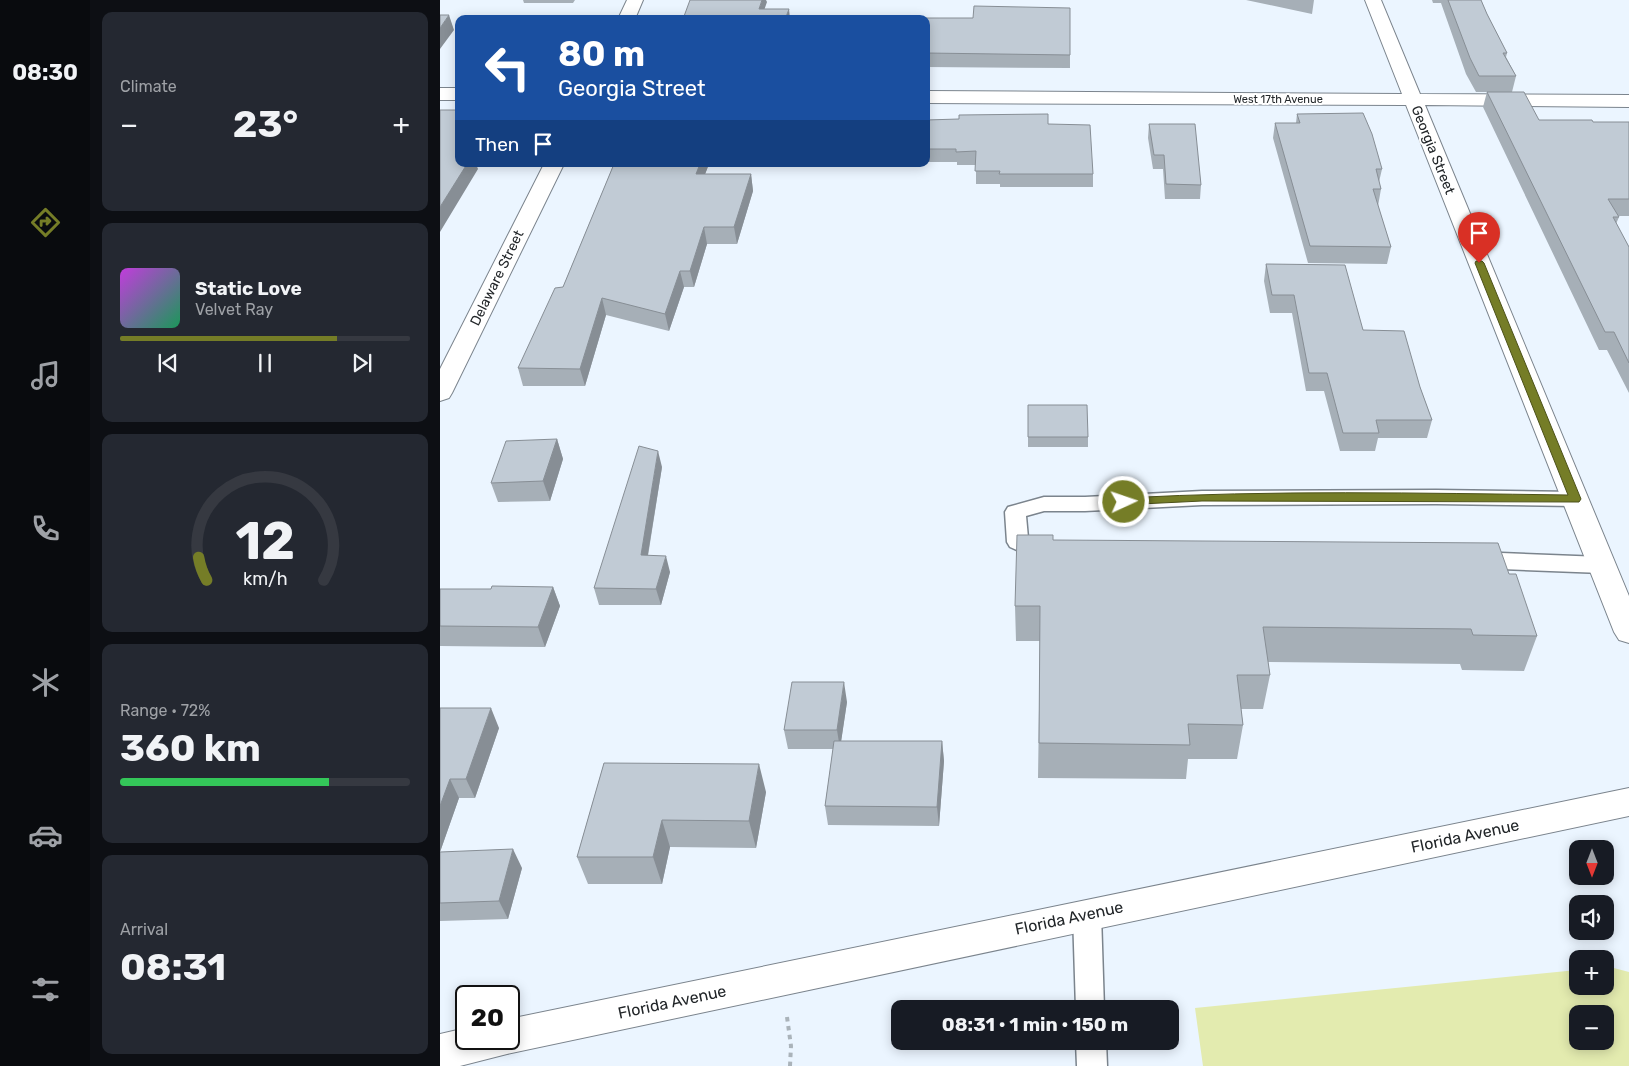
<!DOCTYPE html>
<meta charset="utf-8">
<style>
:root{--surface:#171b24;--page:#242831;--text:#f1f3f6;--muted:#9ea1a6;--line:#363941;--accent:#757d27}
body{margin:0;font-family:Rubik,sans-serif;background:var(--page);color:var(--text);height:100vh;display:flex;flex-direction:column;font-size:19px;white-space:nowrap}
*{box-sizing:border-box;margin:0}
p{font-size:16px;color:var(--muted)}
.icon{flex:none;width:28px;height:28px;fill:none;stroke:currentColor;stroke-width:2;stroke-linecap:round;stroke-linejoin:round}
.map{position:relative;flex:1;overflow:hidden}
.side{display:flex;flex-direction:column;gap:12px;padding:12px;background:#0d0f14;width:350px}
.side>*{flex:none}
.banner{position:absolute;left:15px;top:15px;width:475px;height:152px;border-radius:10px;box-shadow:0 2px 12px #0003;background:#1a4fa0;color:#fff;overflow:hidden}
.needle{width:32px;rotate:180deg}
.controls{position:absolute;left:1129px;top:840px;display:grid;gap:10px}
.controls a{display:grid;place-items:center;width:45px;height:45px;border-radius:10px;background:var(--surface);box-shadow:0 2px 12px #0003;font-size:25px}
.speed{position:absolute;left:15px;top:985px;display:flex;gap:10px;font-size:25px;font-weight:700;text-align:center}
.speed>*{display:grid;place-content:center;width:65px;height:65px;border-radius:50%;background:var(--surface);box-shadow:0 2px 12px #0003;line-height:1}
.speed .limit{border:2px solid #111;border-radius:8px;background:#fff;color:#111}
.pin{position:absolute;display:grid;place-items:center;width:42px;height:42px;color:#fff;margin:-51px -21px;border-radius:50% 50% 50% 0;rotate:-45deg;box-shadow:0 0 5px #0007}
.pin .icon{rotate:45deg}
.me{position:absolute;width:55px;margin:-28px;rotate:87deg;stroke-linejoin:round;filter:drop-shadow(0 0 4px #0008)}
.turn{display:flex;align-items:center;gap:18px;height:105px;padding:0 20px;font-size:22px}
.turn .icon{width:65px;height:65px;stroke-width:2.5}
.turn b{display:block;font-size:35px;line-height:42px}
.then{display:flex;align-items:center;height:48px;padding:0 20px;background:#0003;gap:10px;font-size:19px}
.big{font-size:38px;font-weight:700;line-height:1.1}
.side .card{flex:1;display:flex;flex-direction:column;justify-content:center;gap:8px;min-width:0;padding:0 18px;border-radius:10px;background:var(--page)}
.side .dial{align-items:center;gap:0}
.dial svg{height:130px;overflow:visible;fill:none;stroke:var(--line);stroke-width:7;stroke-linecap:round;text-anchor:middle}
.dial text{fill:var(--text);stroke:none}
.song{display:flex;align-items:center;gap:15px}
.cover{width:60px;height:60px;border-radius:8px;background:linear-gradient(135deg,hsl(290 70% 55%),hsl(150 70% 35%))}
.played{height:5px;border-radius:2px;background:linear-gradient(90deg,var(--accent) 75%,var(--line) 75%)}
.keys{display:flex;justify-content:space-around;direction:ltr}
.heat{display:flex;justify-content:space-between;align-items:center;font-size:28px;direction:ltr}
.charge{height:8px;border-radius:4px;background:linear-gradient(90deg,#34c759 72%,var(--line) 0)}
.trip{position:absolute;left:451px;top:1000px;width:288px;height:50px;border-radius:10px;background:var(--surface);box-shadow:0 2px 12px #0003;font-weight:700;line-height:50px;text-align:center}
main{display:flex;flex:1;min-height:0}
.menu{display:flex;flex-direction:column;width:90px;justify-content:space-around;align-items:center;background:#090b0e;color:var(--muted)}
.menu .icon{width:35px;height:35px}
.menu .active{color:var(--accent)}
.menu b{font-size:22px;color:var(--text)}
.map>svg:first-child{display:block}
.green{fill:#e3ebaf;fill-rule:evenodd}
.lines{fill:none;stroke-linecap:round;stroke-linejoin:round}
.service-casing{stroke:#7b848d;stroke-width:3}
.minor-casing{stroke:#7b848d;stroke-width:2}
.path{stroke:#aab3ba;stroke-width:4;stroke-dasharray:4.5 4.5;stroke-linecap:butt}
.service{fill:#fff;fill-rule:evenodd}
.minor{fill:#fff;fill-rule:evenodd}
.wall{fill:#a6afb7}
.shaded-wall{fill:#878e95}
.building{fill:#c1cbd5;stroke:#878e95}
.route{fill:#757d27;stroke:#4c5119}
.labels{text-anchor:middle;dominant-baseline:central;stroke-width:4;stroke-linejoin:round;paint-order:stroke}
.far-street-label{font-size:11px;fill:#222629;stroke:#fff}
.street-label{font-size:14px;fill:#222629;stroke:#fff}
.near-street-label{font-size:16px;fill:#222629;stroke:#fff}
</style>
<main>
<nav class="menu">
<b>08:30</b>
<svg class="icon active" aria-label="directions" viewBox="0 0 24 24"><path d="M12 3l9 9-9 9-9-9zM9 14v-3h6M13 9l2 2-2 2"/></svg>
<svg class="icon" aria-label="music" viewBox="0 0 24 24"><path d="M9 18V5l10-2v13"/><circle cx="6" cy="18" r="3"/><circle cx="16" cy="16" r="3"/></svg>
<svg class="icon" aria-label="phone" viewBox="0 0 24 24"><path d="M5 4h4l2 5-3 2q2 4 5 5l2-3 5 2v4C11 20 4 13 5 4z"/></svg>
<svg class="icon" aria-label="climate" viewBox="0 0 24 24"><path d="M12 3v18M4 7l16 10M4 17L20 7"/></svg>
<svg class="icon" aria-label="car" viewBox="0 0 24 24"><path d="M5 17H2v-5l4-1 3-4h7l3 4 3 1v5h-3M9 17h6M6 11h13"/><circle cx="7" cy="17" r="2"/><circle cx="17" cy="17" r="2"/></svg>
<svg class="icon" aria-label="filters" viewBox="0 0 24 24"><path d="M4 7h16M4 17h16"/><circle cx="9" cy="7" r="2"/><circle cx="15" cy="17" r="2"/></svg>
</nav>
<section class="side">
<div class="card"><p>Climate</p>
<div class="heat"><a>−</a><b class="big">23°</b><a>+</a></div>
</div>
<div class="card">
<div class="song"><i class="cover"></i><div><b>Static Love</b><p>Velvet Ray</p></div></div>
<div class="played"></div>
<div class="keys"><svg class="icon" aria-label="previous" viewBox="0 0 24 24"><path d="M18 5L8 12l10 7zM5 5v14"/></svg><svg class="icon" aria-label="pause" viewBox="0 0 24 24"><path d="M8 5v14M16 5v14"/></svg><svg class="icon" aria-label="next" viewBox="0 0 24 24"><path d="M6 5l10 7-10 7zM19 5v14"/></svg></div>
</div>
<div class="card dial"><svg viewBox="0 0 100 80">
<path d="M14 69A42 42 0 1 1 86 69"/>
<path d="M14 69A42 42 0 0 1 9 55" stroke="#757d27"/>
<text x="50" y="56" font-size="32" font-weight="700">12</text>
<text x="50" y="72" font-size="11">km/h</text>
</svg></div>
<div class="card"><p>Range · 72%</p><b class="big">360 km</b><div class="charge"></div></div>
<div class="card"><p>Arrival</p><b class="big">08:31</b></div>
</section>
<div class="map">
<svg width="1189" height="1066" viewBox="0 0 1189 1066">
<rect width="100%" height="100%" fill="#ebf5ff"/>
<path class="green" d="M1170,967L1189,972V1066H763L755,1008L1137,970L1138,986H1165V968ZM1138,1014H1165V1041H1138Z"/>
<g class="lines">
<defs>
<path id="service" d="M996,490L1135,492L1142,494L1145,499L1142,504L1135,506L996,504L762,505L645,511H604L586,516L588,538L605,546L608,551L605,556L597,559L570,547L567,542L565,512L568,507L604,497H645L762,491Z
M1037,552L1162,557L1170,560L1173,565L1170,570L1162,573L1037,568L1029,565L1026,560L1029,555Z
M647,902L657,905L661,914L664,1009H636L633,914L637,905Z
M636,1041H666L667,1066H637Z"/>
<path id="minor" d="M187,0H203L195,19H178Z
M925,0H941L980,94L1189,95V107L985,105L1189,596V643L1179,640L1174,632L966,105L486,103V91L962,94Z
M0,88H19V100H0Z
M104,164H124L12,393L9,398L0,401V369Z
M1189,788V816L67,1054L20,1066H0V1034L26,1028V1039H69V1019Z"/>
</defs>
<use href="#service" class="service-casing"/>
<use href="#minor" class="minor-casing"/>
<path class="path" d="M347,1017L351,1046L350,1066"/>
<use href="#service" class="service"/>
<use href="#minor" class="minor"/>
</g>
<path class="wall" d="M83,0H135L133,3H84Z
M806,0H874L872,14Z
M992,0H1041L1047,14L1067,53L1066,57L1076,76L1072,92L1099,120L1153,122H1189V216H1178L1179,217L1176,224L1189,247V393L1167,350H1159L1043,107L1047,92H1036L1026,74L1001,3H993Z
M630,8V68L486,67V19L533,18Z
M857,114L942,169L939,182L941,189L938,206L951,247L947,264L868,263L833,138L835,123H856Z
M486,120L608,124L653,174V187H560V184H536V165H517V162H486Z
M709,124L761,185L760,199H725L723,169H713L708,138Z
M174,164H269L265,174H311L313,191L297,244H267L254,287H244L229,331L166,315L145,386H83L78,368L123,287Z
M826,264L923,330L980,387L992,420L987,438H938L935,451H900L884,391H866L852,313H830L824,281Z
M588,405L648,437V447H588Z
M117,439L123,459L110,501L58,502L51,483Z
M222,467L208,556L230,572L221,605H159L154,588Z
M613,540L1069,574L1097,636L1084,671L1022,670L1020,664L828,662L830,675L823,709H801L803,725L797,759H748L746,779L598,778L600,641H576L575,606Z
M113,587L120,606L105,647L0,646V589H51Z
M407,702L401,741H502L504,761L499,826L388,825L385,806L393,749H348L344,730Z
M0,708L59,728L35,798H19L0,852L82,868L68,919L0,921Z
M164,763L326,792L316,848L230,847L222,884H148L137,857Z"/>
<path class="shaded-wall" d="M322,0H326L327,2L321,19L319,9Z
M349,9L350,19L346,17Z
M9,15L14,30L0,49V28Z
M26,164H36L38,169L0,232V207Z
M260,164H269L259,190L256,174Z
M311,174L313,191L297,244L294,227Z
M264,227L267,244L254,287L250,271Z
M240,271L244,287L229,331L225,314Z
M162,298L166,315L145,386L140,369Z
M117,439L123,459L110,501L103,481Z
M218,451L222,467L205,572L201,555Z
M226,556L230,572L221,605L216,589Z
M113,587L120,606L105,647L98,627Z
M404,682L407,702L400,749L397,730Z
M51,708L59,728L35,798L26,779Z
M502,741L504,761L499,826L497,807Z
M319,764L326,792L316,848L309,821Z
M10,779L19,798L0,852V806Z
M222,820L230,847L222,884L213,857Z
M73,849L82,868L68,919L59,901Z"/>
<path class="building" d="M250,0H322L319,9H349L346,17H352L351,19H243Z
M1008,0H1041L1047,14L1067,53H1063L1076,76H1039L1030,58Z
M534,6L630,8V55L486,53V19H420L421,18H533Z
M0,15H9L0,28Z
M1047,92H1084L1099,120H1152L1153,122H1189V199H1168L1179,217H1173L1189,247V363L1174,332H1165Z
M0,110H19V164H27L0,207Z
M923,113L932,134L942,169H936L941,189H933L951,247L870,246L835,123H860L857,114Z
M608,114V124L650,125L653,174H559L560,171H535L536,151L516,152V149H486V120L519,119V115Z
M709,124H755L761,185L726,184L724,155H714Z
M174,164H260L256,174H311L294,227H264L250,271H240L225,314L162,298L140,369L78,368L115,288L123,287Z
M826,264L905,265L923,330L964,331L980,387L992,420H936L939,433H903L887,373H869L854,295H832Z
M588,405H647L648,437H588Z
M117,439L103,481L51,483L66,441Z
M199,446L218,451L201,555L226,556L216,589L154,588Z
M577,535H613V540L1058,543L1069,574H1076L1097,636L1033,635L1031,629L823,627L830,675H797L803,725L748,724L750,745L599,743L600,606H575Z
M52,586L113,587L98,627L0,626V589H51Z
M352,682H404L397,730H344Z
M0,708H51L26,779H10L0,806Z
M394,741H502L497,807L385,806Z
M164,763L319,764L309,821L222,820L213,857H137Z
M73,849L59,901L0,903V852Z"/>
<path class="route" d="M1036,261H1042L1044,263L1141,499L1139,502L762,501L680,505L678,502L684,498C831,490 980,493 1128,495L1035,263Z"/>
<g class="labels">
<g class="far-street-label">
<text x="838" y="99">West 17th Avenue</text>
</g>
<g class="street-label">
<text transform="translate(993 150) rotate(68)">Georgia Street</text>
<text transform="translate(57 278) rotate(-64)">Delaware Street</text>
</g>
<g class="near-street-label">
<text transform="translate(1025 836) rotate(-12)">Florida Avenue</text>
<text transform="translate(629 918) rotate(-12)">Florida Avenue</text>
<text transform="translate(232 1002) rotate(-12)">Florida Avenue</text>
</g>
</g>
</svg>
<div class="controls">
<a><svg class="needle" viewBox="-14 -14 28 28"><path d="M0-13l5 13h-10z" fill="#e53935"/><path d="M0 13l5-13h-10z" fill="#9ea1a6"/></svg></a>
<a><svg class="icon" aria-label="sound" viewBox="0 0 24 24"><path d="M4 9h4l5-4v14l-5-4H4zM17 9q2 3 0 6"/></svg></a>
<a>+</a>
<a>−</a>
</div>
<div class="speed"><div class="limit">20</div></div>
<div class="pin" style="left:1039px;top:263px;background:#d93025"><svg class="icon" aria-label="arrive" viewBox="0 0 24 24"><path d="M6 21V4h12l-3 4 3 4H6"/></svg></div>
<svg class="me" style="left:684px;top:502px" viewBox="-20 -20 40 40"><circle r="17" fill="#757d27" stroke="#fff" stroke-width="3"/><path d="M0-11L8 9 0 5-8 9z" fill="#fff"/></svg>
<div class="trip">08:31 · 1 min · 150 m</div>
<div class="banner">
<div class="turn"><svg class="icon" aria-label="left" viewBox="0 0 24 24"><path d="M17 20v-9H6M10 6l-5 5 5 5"/></svg><div><b>80 m</b>Georgia Street</div></div>
<div class="then">Then<svg class="icon" aria-label="arrive" viewBox="0 0 24 24"><path d="M6 21V4h12l-3 4 3 4H6"/></svg></div>
</div>
</div>
</main>
